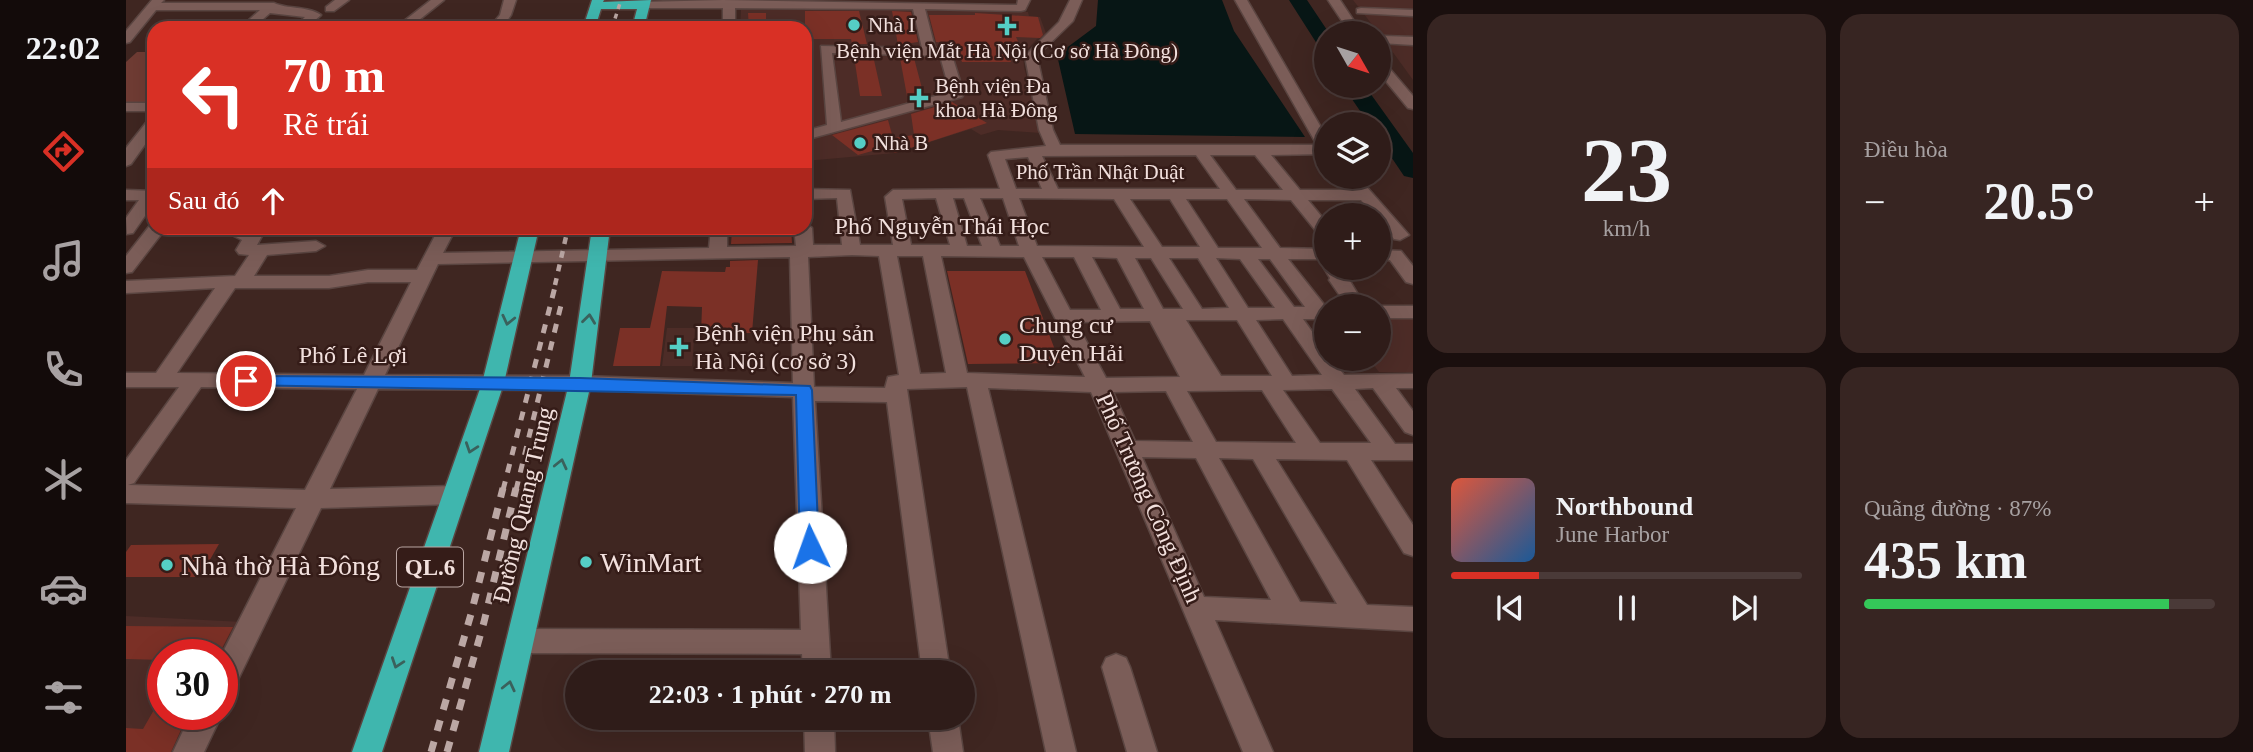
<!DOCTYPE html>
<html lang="vi">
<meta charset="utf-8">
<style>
:root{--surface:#2f1c19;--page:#372522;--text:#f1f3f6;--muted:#a7a1a2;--line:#4a3a38;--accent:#d93025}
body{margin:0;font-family:"Times New Roman",serif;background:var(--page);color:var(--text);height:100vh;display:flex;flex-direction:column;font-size:26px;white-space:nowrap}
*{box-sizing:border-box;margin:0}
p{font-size:23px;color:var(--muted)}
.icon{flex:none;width:38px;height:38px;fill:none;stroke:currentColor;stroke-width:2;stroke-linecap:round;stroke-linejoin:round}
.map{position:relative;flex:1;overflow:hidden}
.side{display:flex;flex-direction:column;gap:14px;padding:14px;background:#1a0f0e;width:840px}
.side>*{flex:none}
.top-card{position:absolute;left:21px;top:21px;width:665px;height:214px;border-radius:21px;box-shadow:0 7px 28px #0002,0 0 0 2px var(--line);background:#d93025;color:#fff;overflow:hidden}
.needle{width:46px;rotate:129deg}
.fabs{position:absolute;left:1188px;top:21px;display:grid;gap:14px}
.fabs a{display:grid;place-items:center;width:77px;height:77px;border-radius:50%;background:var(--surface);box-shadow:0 7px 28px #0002,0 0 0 2px var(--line);font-size:35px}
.speed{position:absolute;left:21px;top:639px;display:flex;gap:14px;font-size:35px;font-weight:700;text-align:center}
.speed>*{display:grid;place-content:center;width:91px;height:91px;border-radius:50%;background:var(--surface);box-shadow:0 7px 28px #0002,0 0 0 2px var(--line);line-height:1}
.speed .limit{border:10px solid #d22;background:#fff;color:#111}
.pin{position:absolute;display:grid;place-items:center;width:60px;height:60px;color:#fff;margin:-30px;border:4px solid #fff;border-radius:50%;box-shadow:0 2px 7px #0007}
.me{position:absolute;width:77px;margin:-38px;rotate:357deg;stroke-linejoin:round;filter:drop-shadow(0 0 5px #0008)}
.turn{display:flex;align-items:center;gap:24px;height:147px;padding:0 21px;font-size:32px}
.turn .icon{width:91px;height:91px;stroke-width:2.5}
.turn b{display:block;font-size:49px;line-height:60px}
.then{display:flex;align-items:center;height:66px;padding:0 21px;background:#0003;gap:14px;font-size:26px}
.big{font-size:52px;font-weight:700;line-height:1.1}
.side .tile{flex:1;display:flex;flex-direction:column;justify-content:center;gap:10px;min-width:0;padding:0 24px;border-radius:21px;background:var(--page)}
.side .dial{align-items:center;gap:0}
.dial b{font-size:91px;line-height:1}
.song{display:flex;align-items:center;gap:21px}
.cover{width:84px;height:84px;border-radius:10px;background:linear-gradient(135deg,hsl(10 70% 55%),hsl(210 70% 35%))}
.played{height:7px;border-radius:4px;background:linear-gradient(90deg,var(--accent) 25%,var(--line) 25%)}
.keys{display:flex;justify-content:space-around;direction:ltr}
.heat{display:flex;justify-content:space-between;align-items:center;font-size:38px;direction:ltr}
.charge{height:10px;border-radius:5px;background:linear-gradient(90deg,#34c759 87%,var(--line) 0)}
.side .tiles{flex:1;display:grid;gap:14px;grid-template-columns:repeat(2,1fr)}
.trip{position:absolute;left:439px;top:660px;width:410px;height:70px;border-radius:35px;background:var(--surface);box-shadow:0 7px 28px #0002,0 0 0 2px var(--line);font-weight:700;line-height:70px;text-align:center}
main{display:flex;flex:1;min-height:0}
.menu{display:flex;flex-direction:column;width:126px;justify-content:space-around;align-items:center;background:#130b0a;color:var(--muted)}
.menu .icon{width:49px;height:49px}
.menu .active{color:var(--accent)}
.menu b{font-size:32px;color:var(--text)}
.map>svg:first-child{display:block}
.built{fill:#4d2c27}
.green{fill:#703c34}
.water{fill:#071615}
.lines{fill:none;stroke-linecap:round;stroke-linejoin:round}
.river{fill:#071615;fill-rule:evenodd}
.building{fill:#7b3026}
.minor-casing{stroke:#5a4541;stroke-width:3}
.highway-casing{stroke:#5a4541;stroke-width:3}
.minor{fill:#7b5d58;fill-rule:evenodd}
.highway{fill:#3fb6ae;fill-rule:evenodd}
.rail-far3{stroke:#bba7a4;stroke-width:3.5;stroke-dasharray:5 5;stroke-linecap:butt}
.rail-far2{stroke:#bba7a4;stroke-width:4.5;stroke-dasharray:7 7;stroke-linecap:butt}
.rail-far1{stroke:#bba7a4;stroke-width:5;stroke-dasharray:9 9;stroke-linecap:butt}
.rail{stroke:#bba7a4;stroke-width:7;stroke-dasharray:11 11;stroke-linecap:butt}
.oneway{stroke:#3a615c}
.route{fill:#1a73e8;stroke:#114b97;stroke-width:2}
.poi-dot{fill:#55cec5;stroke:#351c18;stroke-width:2.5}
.labels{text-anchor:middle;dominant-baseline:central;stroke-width:5;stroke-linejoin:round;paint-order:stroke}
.far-poi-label{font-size:21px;fill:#f2e0dd;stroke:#351c18;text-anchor:start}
.far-street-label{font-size:21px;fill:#f2e0dd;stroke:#351c18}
.shield{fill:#351c18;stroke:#b9a5a2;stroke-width:2}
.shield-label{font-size:23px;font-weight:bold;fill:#f2e0dd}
.street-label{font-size:24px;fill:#f2e0dd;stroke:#351c18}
.poi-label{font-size:24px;fill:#f2e0dd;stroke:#351c18;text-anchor:start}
.near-poi-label{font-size:28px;fill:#f2e0dd;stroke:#351c18;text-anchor:start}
</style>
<main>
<nav class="menu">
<b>22:02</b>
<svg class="icon active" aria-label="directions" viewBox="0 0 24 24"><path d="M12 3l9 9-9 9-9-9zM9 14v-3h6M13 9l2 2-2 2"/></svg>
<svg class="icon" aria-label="music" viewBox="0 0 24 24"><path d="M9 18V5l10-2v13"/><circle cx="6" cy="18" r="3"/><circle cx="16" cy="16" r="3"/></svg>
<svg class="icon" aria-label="phone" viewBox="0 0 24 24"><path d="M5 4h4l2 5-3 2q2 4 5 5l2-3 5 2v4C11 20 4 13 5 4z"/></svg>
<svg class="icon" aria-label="climate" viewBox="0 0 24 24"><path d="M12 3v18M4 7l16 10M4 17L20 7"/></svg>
<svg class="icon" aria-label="car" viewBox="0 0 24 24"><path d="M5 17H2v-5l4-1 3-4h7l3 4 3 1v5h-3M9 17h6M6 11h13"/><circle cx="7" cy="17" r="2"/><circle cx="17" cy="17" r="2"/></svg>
<svg class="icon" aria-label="filters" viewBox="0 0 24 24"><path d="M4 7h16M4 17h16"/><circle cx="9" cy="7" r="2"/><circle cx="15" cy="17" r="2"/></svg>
</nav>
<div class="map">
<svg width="1287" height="752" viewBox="0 0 1287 752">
<rect width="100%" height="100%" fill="#3f2621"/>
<path class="built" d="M1227,0H1287V80L1258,40Z
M615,10H840L902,12L903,16L914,17L921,36L911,39L897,54L898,67L915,133L872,130L855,135L845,129L769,153L679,161V28H614Z
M1253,315H1287V372H1253L1243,359H1253Z
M541,328H569L566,366H536Z
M0,616L117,622L96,654H37V714H69L49,752H0Z"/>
<path class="green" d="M11,52H28V103L0,104V62Z"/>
<path class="water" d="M972,0H1096L1108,31L1179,137L949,134L931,55L970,26Z"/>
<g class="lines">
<path class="river" d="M1163,0H1181L1203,33H1200V49L1193,47Z
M1217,86H1239L1287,153V178L1278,176L1253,139V124H1243Z"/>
</g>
<path class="building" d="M679,11H733L741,44H726L725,39H679Z
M766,11L785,12L792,42L772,45Z
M622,13H640V28H623Z
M849,13L912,17L917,35L914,38L890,37L895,48H879L885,62H836L832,50H827L821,43L810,42L803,15H849Z
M728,56L744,57L748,60L756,96H734Z
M774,58H788L798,96H781Z
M826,102L861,123L769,153L760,147L732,155L706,135L762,120L767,138L788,135L785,114Z
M625,228H665L666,243L605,244L606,231H625Z
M632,260L626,333L575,334L576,307L541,306L534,366H487L494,328H524L536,271L599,272L600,267H604V261Z
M821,271H899L934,363L842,364Z
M93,544L74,577H0V552L5,545Z
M0,626L107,627L93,654H37V660L0,659Z
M37,694V714H62L45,752H0V728L17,729Z"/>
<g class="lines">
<defs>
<path id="minor" d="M26,0H38L35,3H148C160,9 182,6 195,15L180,28H167L179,17L144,13L127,28H114L134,10H30L4,42L0,43V31Z
M209,0H223L208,11H200V7Z
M305,0H318L283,28H269Z
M378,0H390L385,15L376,28H363L374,15Z
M597,0L885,5H891L892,0H904L899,10L895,11L799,9L809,48H819L825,52L838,94L836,97L679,140V131L701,125L695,46L796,48L787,9L609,8V28H597V8H518L512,5L518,2ZM706,53L814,56L824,92L715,122Z
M944,0H956L947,21L911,56L927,130L934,145H1191L1109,0H1121L1200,136V154L1145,155L1174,190H1227L1216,177H1232L1283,235L1274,240L1268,239L1253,221V215H1248L1235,200H1182L1200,222V237L1194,236L1165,200L1118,199L1154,248L1200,249V259H1162L1200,307V319H1177L1200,351V359H1206L1218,375L1287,374V388H1270L1287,411V435L1279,432L1247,388L1229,389L1269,444H1287V460H1245L1287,525V556L1278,553L1221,460L1150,459L1241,605L1287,607V631L1089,620L1147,752H1117L965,392L862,388L950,752H920L841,387L781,389L824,672H796L761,402L689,401L705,672H677L676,654L394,653L384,650L380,641L384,632L394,629L675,630L667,397L454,390L252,389L204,489L329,486L338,489L341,495L338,501L329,504L195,508L106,692L96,696V654L170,508L0,503V460L53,387H0V373H30L89,288L0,293V281L109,276L123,255L113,254L110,250L116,240L106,235L109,231L128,229L137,234L131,245L190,241L199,246L190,251L141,255L128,276H203L242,270H291L313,228H330L317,253L583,248L585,228H601V247L670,246L668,228H679V223L686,228L687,245H716L711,198L679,199V189L724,190L734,245H767L759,197L767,190L874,189L862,155L865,152L920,146L913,130L899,56L933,22ZM1070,155L1094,189H932L916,156ZM1084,155H1129L1157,190H1110ZM902,157L916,189H890L879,159ZM810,198L824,245H785L776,199ZM827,198H838L856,246H841ZM854,198H877L893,246H874ZM893,198L988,199L1018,247L911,246ZM1004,199H1044L1074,247H1036ZM1060,199H1101L1136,248H1092ZM726,255L753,256L773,375L762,377L759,388L688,387L682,257ZM771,256H797L820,373L794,374ZM815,256L898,257L959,377L841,373ZM664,257L667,383L454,376L259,375L312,264ZM916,257H948L975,310H944ZM966,257L991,258L1018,309H994ZM1009,258H1025L1057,309H1037ZM1043,258H1072L1103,308L1076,309ZM1090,258L1114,259L1149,308H1122ZM1132,259H1144L1179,307H1168ZM242,282H285L238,375L51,373L109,288H203ZM1157,319L1196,375L1166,376L1130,320ZM1060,320H1111L1146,376H1095ZM1024,321L1054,377L980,378L950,322ZM75,387L231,389L179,490L2,485L8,483ZM1206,389L1245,443H1194L1157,390ZM1136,390L1170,443L1090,442L1061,391ZM1040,391L1067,442L1009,441L987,392ZM1016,457L1070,458L1145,600L1078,597ZM1093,458L1127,459L1211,604L1174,602Z
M1202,0H1214L1236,33H1224Z
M1235,8L1287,10V16L1231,13V9Z
M1258,36L1287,37V45L1254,43V37Z
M1253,61L1258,62L1287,96V109L1282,108L1253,73Z
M0,103H28V111H0Z
M28,118V132L5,164L0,166V148L23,119Z
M0,190L28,191V203L7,233L1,234L0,218L13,200H0Z
M25,224H28V228H40L6,272L0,273V256Z
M1253,250L1275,251L1287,266V284L1280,282L1264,260H1253Z
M1200,264V268H1216L1239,306H1221L1203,280L1204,278L1198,268Z
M1253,306H1287V318H1253Z
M990,654L1000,658L1004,667L1031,752H1001L976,667L980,658Z
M65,714H96L78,752H47Z
M678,718H708L709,752H679Z
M802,718H832L837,752H807Z"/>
<path id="highway" d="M466,0H478L477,2L525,0L518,28H506L511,9H475L469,28H457Z
M395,228H413L378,383L256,752H226L356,383Z
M466,228H484L465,383L383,752H353L443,383Z"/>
</defs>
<use href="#minor" class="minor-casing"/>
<use href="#highway" class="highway-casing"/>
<use href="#minor" class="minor"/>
<use href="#highway" class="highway"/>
<path class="rail-far3" d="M486,28L495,0"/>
<path class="rail-far2" d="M429,285L442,228"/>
<path class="rail-far1" d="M377,490L430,283
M390,490L436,301"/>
<path class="rail" d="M305,752L345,614L377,488
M321,752L358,622L390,488"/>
</g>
<defs><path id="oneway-chevron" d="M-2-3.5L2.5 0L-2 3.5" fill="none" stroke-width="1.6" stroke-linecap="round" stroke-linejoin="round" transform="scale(1.75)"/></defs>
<g class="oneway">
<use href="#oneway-chevron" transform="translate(463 319) rotate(-83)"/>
<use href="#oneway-chevron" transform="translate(382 320) rotate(103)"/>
<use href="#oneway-chevron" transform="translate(345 448) rotate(109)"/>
<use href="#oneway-chevron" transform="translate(435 464) rotate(-77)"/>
<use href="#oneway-chevron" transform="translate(271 663) rotate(109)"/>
<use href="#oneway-chevron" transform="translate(383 686) rotate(-77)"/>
</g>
<path class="route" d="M120,376L454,378L684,386L686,390L693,547L691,552L684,554L677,552L674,547L670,395L114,385L112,381Z"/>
<g class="poi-dot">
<circle cx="728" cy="25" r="7"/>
<path d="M877.5 15.5h7v7h7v7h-7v7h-7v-7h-7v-7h7z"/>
<path d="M789.5 87.5h7v7h7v7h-7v7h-7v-7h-7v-7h7z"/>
<circle cx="734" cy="143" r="7"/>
<circle cx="879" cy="339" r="7"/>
<path d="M549.5 336.5h7v7h7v7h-7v7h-7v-7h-7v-7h7z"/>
<circle cx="460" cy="562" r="7"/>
<circle cx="41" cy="565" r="7"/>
</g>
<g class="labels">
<g class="far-poi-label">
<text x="742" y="25">Nhà I</text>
<text x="881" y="51" text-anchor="middle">Bệnh viện Mắt Hà Nội (Cơ sở Hà Đông)</text>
<text x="809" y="86">Bệnh viện Đa<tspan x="809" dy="24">khoa Hà Đông</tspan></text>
<text x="748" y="143">Nhà B</text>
</g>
<g class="far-street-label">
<text x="974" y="172">Phố Trần Nhật Duật</text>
</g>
<rect class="shield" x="271" y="547.5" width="66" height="39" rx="5"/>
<g class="shield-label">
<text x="304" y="567">QL.6</text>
</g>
<g class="street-label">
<text x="816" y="226">Phố Nguyễn Thái Học</text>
<text x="227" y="355">Phố Lê Lợi</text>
<text transform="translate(1023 498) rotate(66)">Phố Trương Công Định</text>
<text transform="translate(397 505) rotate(-77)">Đường Quang Trung</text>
</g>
<g class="poi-label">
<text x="893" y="325">Chung cư<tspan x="893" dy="28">Duyên Hải</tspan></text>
<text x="569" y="333">Bệnh viện Phụ sản<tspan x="569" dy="28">Hà Nội (cơ sở 3)</tspan></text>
</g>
<g class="near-poi-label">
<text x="474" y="562">WinMart</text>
<text x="55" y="565">Nhà thờ Hà Đông</text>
</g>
</g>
</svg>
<div class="fabs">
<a><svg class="needle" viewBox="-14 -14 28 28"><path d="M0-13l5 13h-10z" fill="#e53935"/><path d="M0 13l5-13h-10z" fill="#a7a1a2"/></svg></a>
<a><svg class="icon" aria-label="layers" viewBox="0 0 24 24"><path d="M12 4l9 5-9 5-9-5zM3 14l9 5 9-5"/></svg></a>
<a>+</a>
<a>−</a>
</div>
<div class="speed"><div class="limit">30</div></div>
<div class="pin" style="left:120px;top:381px;background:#d93025"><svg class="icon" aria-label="arrive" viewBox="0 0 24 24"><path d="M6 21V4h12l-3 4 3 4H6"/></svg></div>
<svg class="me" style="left:684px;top:547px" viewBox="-20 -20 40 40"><circle r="19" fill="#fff"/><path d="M0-13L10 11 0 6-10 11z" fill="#1a73e8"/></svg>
<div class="trip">22:03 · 1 phút · 270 m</div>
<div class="top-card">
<div class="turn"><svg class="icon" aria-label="left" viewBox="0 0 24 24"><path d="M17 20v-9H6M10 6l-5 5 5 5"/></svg><div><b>70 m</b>Rẽ trái</div></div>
<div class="then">Sau đó<svg class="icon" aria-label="ahead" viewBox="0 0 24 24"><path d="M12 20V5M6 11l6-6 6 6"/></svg></div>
</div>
</div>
<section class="side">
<div class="tiles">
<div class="tile dial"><b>23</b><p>km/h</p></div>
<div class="tile"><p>Điều hòa</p>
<div class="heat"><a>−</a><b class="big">20.5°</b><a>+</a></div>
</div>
<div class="tile">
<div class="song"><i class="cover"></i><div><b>Northbound</b><p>June Harbor</p></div></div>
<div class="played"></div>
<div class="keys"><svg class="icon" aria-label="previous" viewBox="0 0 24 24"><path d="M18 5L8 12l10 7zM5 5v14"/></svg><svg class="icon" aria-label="pause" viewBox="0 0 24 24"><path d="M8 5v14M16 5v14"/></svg><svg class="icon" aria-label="next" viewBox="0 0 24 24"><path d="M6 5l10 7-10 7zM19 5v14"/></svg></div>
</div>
<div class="tile"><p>Quãng đường · 87%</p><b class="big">435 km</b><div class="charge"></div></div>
</div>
</section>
</main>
